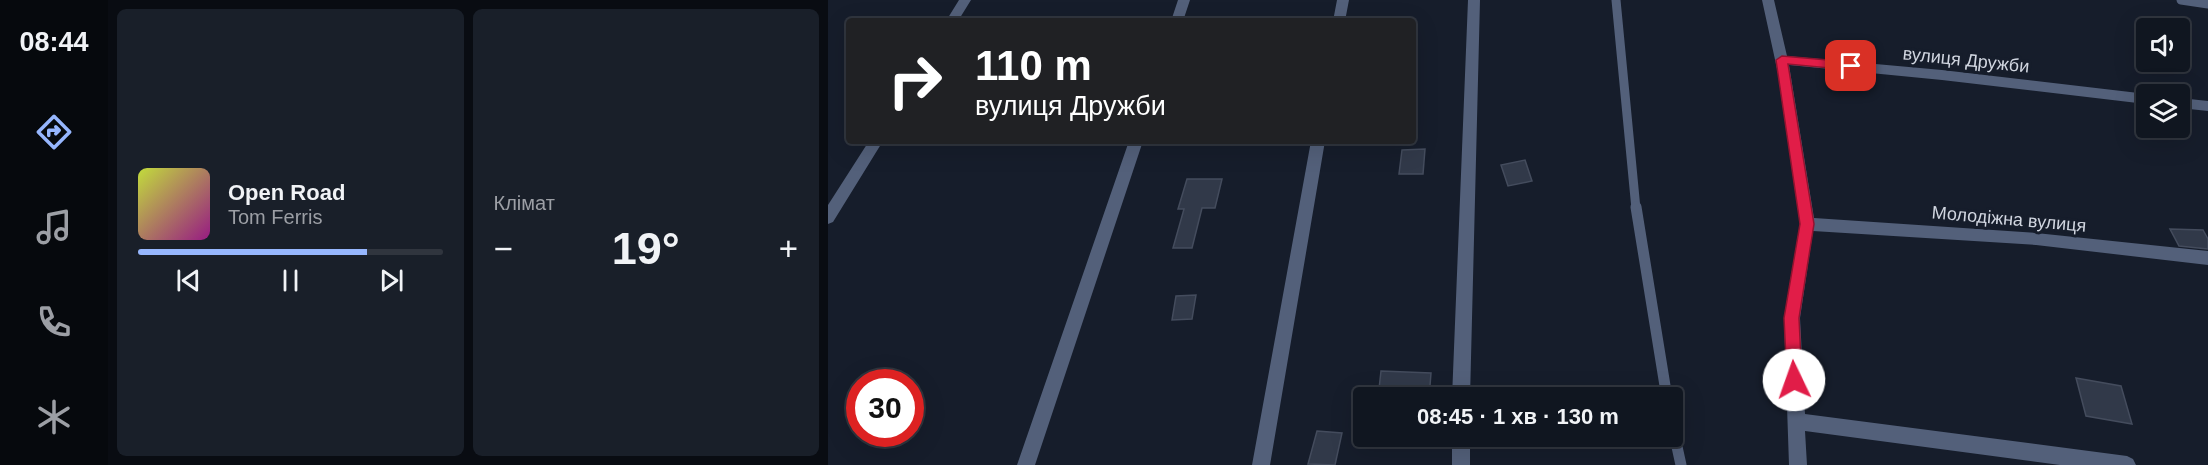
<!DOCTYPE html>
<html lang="uk">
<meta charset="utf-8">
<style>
:root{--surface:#101620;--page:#191f29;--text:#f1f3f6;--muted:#9c9fa5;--line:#30353e;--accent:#96b6fd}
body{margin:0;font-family:Helvetica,sans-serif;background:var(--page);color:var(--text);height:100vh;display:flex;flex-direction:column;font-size:22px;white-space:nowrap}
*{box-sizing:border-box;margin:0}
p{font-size:20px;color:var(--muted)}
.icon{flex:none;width:33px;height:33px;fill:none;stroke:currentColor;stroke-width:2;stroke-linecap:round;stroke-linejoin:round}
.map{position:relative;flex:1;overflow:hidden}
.drawer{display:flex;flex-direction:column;gap:9px;padding:9px;background:#090c12;width:720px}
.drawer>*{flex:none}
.guide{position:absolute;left:18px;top:18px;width:570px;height:126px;border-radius:6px;box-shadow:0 6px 24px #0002,0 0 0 2px var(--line);background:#202124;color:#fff;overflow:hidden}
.fabs{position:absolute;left:1308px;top:18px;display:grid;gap:12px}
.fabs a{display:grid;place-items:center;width:54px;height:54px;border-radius:6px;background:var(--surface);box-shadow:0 6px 24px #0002,0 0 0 2px var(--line);font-size:30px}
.speed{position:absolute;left:18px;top:369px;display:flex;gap:12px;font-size:30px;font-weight:700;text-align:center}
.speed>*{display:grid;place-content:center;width:78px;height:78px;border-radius:50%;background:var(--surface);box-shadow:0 6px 24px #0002,0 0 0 2px var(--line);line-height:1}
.speed .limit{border:9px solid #d22;background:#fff;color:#111}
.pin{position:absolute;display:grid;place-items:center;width:51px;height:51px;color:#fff;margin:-26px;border-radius:12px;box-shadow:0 3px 9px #0006}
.me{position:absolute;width:66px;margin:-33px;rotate:357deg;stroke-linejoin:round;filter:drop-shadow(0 0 4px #0008)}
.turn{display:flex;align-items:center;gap:21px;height:126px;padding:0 30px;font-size:27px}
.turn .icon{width:78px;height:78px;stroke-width:2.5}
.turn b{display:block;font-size:42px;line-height:51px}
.big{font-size:45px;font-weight:700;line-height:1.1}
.drawer .tile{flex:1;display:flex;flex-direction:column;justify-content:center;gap:9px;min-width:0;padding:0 21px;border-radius:9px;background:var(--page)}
.song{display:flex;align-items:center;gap:18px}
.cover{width:72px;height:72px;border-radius:9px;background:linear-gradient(135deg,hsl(70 70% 55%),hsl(310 70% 35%))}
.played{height:6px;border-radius:3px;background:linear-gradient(90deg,var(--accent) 75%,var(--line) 75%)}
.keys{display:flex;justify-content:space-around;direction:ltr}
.heat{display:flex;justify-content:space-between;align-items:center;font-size:33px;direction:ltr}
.drawer .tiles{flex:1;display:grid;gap:9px;grid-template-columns:repeat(2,1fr)}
.trip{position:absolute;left:525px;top:387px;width:330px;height:60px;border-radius:6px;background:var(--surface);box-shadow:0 6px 24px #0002,0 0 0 2px var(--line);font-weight:700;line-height:60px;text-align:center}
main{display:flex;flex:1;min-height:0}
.menu{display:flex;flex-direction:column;width:108px;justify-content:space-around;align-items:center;background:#06090d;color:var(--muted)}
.menu .icon{width:42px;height:42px}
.menu .current{color:var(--accent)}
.menu b{font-size:27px;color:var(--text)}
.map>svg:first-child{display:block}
.building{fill:#313949;stroke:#444c5d;stroke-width:1.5}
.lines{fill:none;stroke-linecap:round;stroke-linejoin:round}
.lane-far1{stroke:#53607a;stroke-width:9}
.lane{stroke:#53607a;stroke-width:11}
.street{fill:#53607a;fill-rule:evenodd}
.route{fill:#e11d48;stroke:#92132f;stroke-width:1.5}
.labels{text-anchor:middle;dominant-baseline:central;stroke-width:6;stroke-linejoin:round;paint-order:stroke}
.street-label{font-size:18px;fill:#d1d6e0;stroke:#161d2b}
</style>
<main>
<nav class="menu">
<b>08:44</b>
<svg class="icon current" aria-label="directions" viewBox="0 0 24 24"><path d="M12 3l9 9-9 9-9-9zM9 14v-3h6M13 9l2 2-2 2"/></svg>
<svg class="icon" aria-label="music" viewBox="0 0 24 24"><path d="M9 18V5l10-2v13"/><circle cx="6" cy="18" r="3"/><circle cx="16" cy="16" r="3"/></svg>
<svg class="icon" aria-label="phone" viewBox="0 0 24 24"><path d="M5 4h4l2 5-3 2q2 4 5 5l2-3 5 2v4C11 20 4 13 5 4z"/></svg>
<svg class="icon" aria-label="climate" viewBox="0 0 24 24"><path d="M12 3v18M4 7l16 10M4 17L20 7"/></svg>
</nav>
<section class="drawer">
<div class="tiles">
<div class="tile">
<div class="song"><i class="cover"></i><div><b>Open Road</b><p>Tom Ferris</p></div></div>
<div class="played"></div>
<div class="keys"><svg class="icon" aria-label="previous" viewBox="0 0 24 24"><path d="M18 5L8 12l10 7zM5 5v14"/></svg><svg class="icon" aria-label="pause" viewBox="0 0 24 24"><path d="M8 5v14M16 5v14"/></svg><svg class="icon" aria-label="next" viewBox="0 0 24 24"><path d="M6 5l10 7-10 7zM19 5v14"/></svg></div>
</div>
<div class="tile"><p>Клімат</p>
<div class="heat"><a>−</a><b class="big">19°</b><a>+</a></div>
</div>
</div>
</section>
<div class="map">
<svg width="1380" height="465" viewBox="0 0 1380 465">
<rect width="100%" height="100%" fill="#161d2b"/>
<path class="building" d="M597,149L595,174H571L574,150Z
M697,160L704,181L680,186L673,165Z
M359,179H394L387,208H374L364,248H345L356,209H350Z
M1342,229L1375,230L1380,239V249L1351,246Z
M368,295L364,319L344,320L348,296Z
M553,371L603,373L601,398H550Z
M1248,378L1293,386L1304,424L1258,416Z
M489,431L514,433L507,465L480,464Z"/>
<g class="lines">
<path class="lane-far1" d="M788,0L808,209
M1353,0L1380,4"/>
<path class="lane" d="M808,207L839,398
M844,424L853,465"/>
<path class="street" d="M131,0H143L130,21H118Z
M350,0H362L355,21H343Z
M509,0H521L517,21H505Z
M640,0H652L642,398H624Z
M934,0H946L959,56L1114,70L1319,94L1318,104L1114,80L961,65L986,218L1208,233L1380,251V265L1208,245L985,231L972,318L977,414L1299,456L1305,459L1308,465H1232L977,431L979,465H961L956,318L972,224L953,87Z
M1352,98L1380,101V111L1352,108Z
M41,141H55L5,222L0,224V205Z
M301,141H315L207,465H189Z
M483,141H497L442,465H424Z
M624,436H642V465H624Z"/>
</g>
<path class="route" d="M954,56L1023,62L1028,66L1023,70L960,64L986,224L971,318L974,380L972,385L966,387L961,385L959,380L956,318L972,224L948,60Z"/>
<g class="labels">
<g class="street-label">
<text transform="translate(1138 60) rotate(6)">вулиця Дружби</text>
<text transform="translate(1181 219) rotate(5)">Молодіжна вулиця</text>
</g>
</g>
</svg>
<div class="fabs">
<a><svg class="icon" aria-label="sound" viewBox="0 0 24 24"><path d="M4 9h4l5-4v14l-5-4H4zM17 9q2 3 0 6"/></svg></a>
<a><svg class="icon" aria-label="layers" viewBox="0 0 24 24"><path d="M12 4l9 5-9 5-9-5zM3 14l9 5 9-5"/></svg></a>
</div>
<div class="speed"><div class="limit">30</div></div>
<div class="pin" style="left:1023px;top:66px;background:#d93025"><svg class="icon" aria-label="arrive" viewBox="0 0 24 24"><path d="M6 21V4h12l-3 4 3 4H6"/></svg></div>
<svg class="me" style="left:966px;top:380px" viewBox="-20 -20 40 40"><circle r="19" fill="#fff"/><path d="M0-13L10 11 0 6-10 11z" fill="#e11d48"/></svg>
<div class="trip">08:45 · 1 хв · 130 m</div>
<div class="guide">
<div class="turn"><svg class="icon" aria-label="right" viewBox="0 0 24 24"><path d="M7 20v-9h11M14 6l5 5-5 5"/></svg><div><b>110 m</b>вулиця Дружби</div></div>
</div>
</div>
</main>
